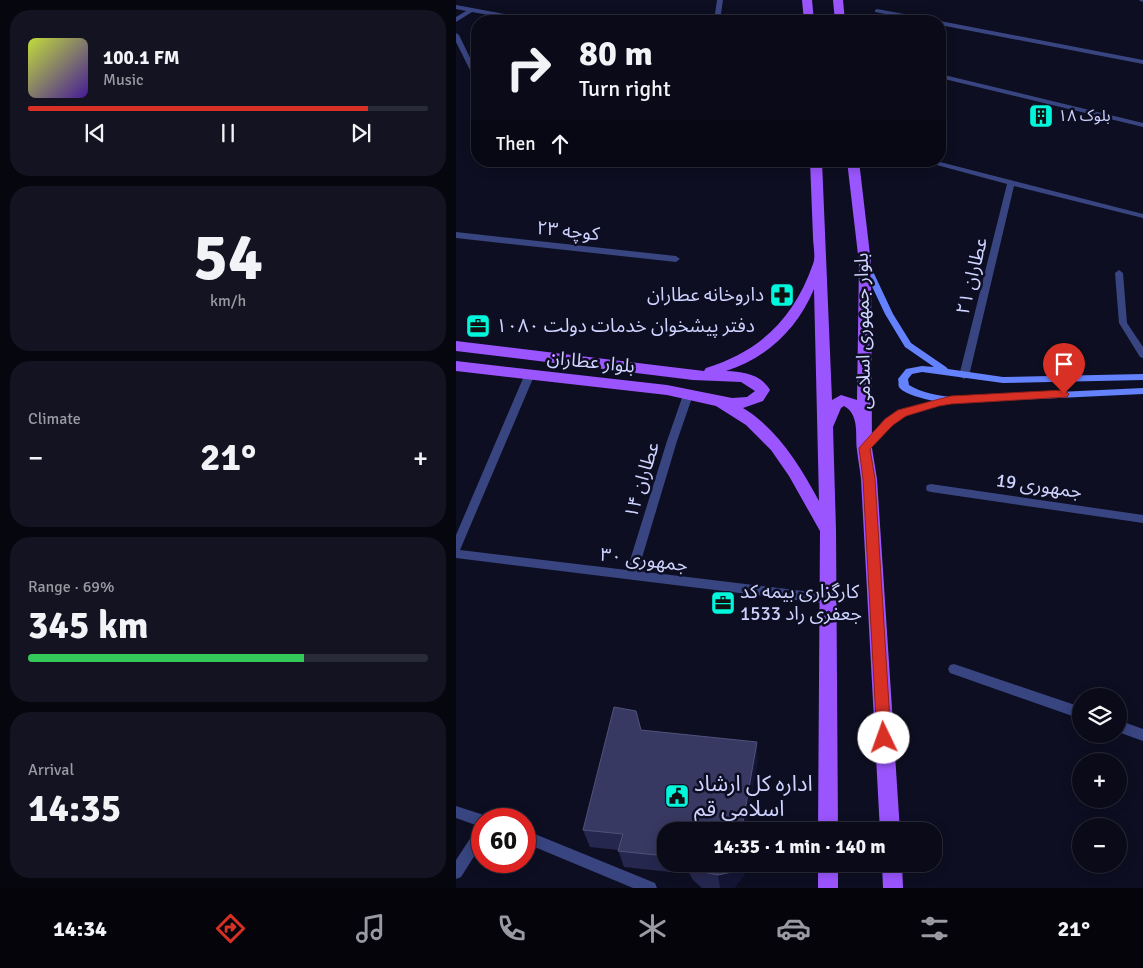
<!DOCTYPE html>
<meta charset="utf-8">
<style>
:root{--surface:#0a0a19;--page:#131322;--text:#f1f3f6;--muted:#999aa2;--line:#2a2b38;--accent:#d93025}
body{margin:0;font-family:Signika,"Noto Sans Arabic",sans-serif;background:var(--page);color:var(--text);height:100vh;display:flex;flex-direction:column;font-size:19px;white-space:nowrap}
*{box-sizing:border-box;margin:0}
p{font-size:16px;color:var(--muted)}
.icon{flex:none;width:28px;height:28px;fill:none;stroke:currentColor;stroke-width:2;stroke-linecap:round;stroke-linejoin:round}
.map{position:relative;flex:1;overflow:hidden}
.side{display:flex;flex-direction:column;gap:10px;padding:10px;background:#06060e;width:456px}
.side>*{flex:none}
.banner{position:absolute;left:15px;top:15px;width:475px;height:152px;border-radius:20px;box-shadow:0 2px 12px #0003,0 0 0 1px var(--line);background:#0a0a19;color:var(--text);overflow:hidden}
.tools{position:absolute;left:616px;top:688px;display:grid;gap:10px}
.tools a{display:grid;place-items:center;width:55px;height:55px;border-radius:50%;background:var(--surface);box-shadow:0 2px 12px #0003,0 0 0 1px var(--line);font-size:25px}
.speed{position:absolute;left:15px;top:808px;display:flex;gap:10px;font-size:25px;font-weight:700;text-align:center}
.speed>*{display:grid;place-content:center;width:65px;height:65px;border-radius:50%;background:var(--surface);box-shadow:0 2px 12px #0003,0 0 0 1px var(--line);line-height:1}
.speed .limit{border:8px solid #d22;background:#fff;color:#111}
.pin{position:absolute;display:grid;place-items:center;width:42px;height:42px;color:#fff;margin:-51px -21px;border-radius:50% 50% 50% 0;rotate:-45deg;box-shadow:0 0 5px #0007}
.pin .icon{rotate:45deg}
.me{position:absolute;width:55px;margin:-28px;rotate:357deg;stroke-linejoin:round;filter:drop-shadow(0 0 4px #0008)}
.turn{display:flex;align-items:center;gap:18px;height:105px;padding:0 25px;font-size:22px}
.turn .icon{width:65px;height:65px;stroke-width:2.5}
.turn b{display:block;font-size:35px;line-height:42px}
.then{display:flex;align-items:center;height:48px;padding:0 25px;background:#0003;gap:10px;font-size:19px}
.big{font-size:38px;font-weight:700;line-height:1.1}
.side .tile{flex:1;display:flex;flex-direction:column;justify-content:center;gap:8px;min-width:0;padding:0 18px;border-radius:20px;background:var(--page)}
.side .dial{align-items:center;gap:0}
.dial b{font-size:65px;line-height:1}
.song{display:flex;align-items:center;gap:15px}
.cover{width:60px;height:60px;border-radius:8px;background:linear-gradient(135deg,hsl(70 70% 55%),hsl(260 70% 35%))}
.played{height:5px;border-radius:2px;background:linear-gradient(90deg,var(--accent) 85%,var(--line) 85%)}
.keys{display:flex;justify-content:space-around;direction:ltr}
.heat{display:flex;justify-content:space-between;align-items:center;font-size:28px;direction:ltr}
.charge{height:8px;border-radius:4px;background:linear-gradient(90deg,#34c759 69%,var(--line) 0)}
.trip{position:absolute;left:201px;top:822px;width:285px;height:50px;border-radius:20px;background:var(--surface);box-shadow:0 2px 12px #0003,0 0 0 1px var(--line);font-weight:700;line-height:50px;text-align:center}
.dock{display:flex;height:80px;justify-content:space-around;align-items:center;background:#04040a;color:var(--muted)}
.dock .icon{width:35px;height:35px}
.dock .selected{color:var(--accent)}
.dock b{font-size:22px;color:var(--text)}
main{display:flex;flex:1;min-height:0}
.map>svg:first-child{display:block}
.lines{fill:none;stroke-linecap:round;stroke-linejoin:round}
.lane{fill:#384580;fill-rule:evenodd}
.street{fill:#384580;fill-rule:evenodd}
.secondary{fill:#6582fe;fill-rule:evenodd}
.primary{fill:#9b55fe;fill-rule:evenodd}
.wall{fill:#26274f}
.shaded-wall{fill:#141535}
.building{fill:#383962;stroke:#4f527b}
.route{fill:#d93025;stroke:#8d1f18}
.labels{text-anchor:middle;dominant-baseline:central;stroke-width:5;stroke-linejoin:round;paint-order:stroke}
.far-poi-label{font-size:16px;fill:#ced3ff;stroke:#0d0e21;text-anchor:start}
.street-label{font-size:19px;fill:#ced3ff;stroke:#0d0e21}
.poi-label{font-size:19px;fill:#ced3ff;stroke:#0d0e21;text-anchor:start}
.near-poi-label{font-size:22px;fill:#ced3ff;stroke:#0d0e21;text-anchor:start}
</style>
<main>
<section class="side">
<div class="tile">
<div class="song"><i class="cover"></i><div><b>100.1 FM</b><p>Music</p></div></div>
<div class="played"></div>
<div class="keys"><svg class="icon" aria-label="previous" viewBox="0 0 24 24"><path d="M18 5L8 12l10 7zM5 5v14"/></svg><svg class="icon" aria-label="pause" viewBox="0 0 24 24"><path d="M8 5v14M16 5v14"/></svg><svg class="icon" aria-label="next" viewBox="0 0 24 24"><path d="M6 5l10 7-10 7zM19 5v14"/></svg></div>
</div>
<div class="tile dial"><b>54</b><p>km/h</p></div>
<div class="tile"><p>Climate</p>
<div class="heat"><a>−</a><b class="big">21°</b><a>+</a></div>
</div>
<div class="tile"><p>Range · 69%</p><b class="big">345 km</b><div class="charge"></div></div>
<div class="tile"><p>Arrival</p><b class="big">14:35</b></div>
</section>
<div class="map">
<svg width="687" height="888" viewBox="0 0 687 888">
<rect width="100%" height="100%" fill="#0d0e21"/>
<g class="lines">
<path class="lane" d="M0,33L3,35L21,72V80L18,78L0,42Z"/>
<path class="street" d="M261,0H267L264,21H258Z
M683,0H687V2L684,1Z
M0,5L76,19L79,21H67L16,12L0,22V17L10,11L0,9Z
M421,9L475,19L478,21H466L419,12V10Z
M483,21H484L687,60V64L484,25Z
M484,74L687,123V127L484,78Z
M466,161H480L687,214V218L558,186L513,376L508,379L503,376L551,184Z
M0,232L220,256L224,259L220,262L0,238Z
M663,270L667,273L671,323L687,347V358L684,357L663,323L659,273Z
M73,373L78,376L4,550L171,570L211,441L227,395L232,392L237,395L221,441L182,571L372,594L376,596L378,599L376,602L372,604L0,558V535L68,376Z
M475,484L687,515V523L475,492L471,491L470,488L471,485Z
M498,664L625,707V719L494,673L492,669L494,665Z
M662,720L687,729V741L662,732Z
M0,806L31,816L32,819H26V844L5,877L0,879V860L21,828L25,827L0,818Z
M69,830L199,883L201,888H177L69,843Z"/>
<path class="secondary" d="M410,262L414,265L437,314L455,343L490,367L492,369L547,377L687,374V380L547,383L466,372L456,374L452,379L453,385C466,393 480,395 495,397L687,388V394L493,403L449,416L436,425L412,451H404L403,448L404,445L430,419L443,411L477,401C469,399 447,394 443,387C442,385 443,382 442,379L450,369L466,366L478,367L449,347L429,314L406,265Z"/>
<path class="primary" d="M346,0H356L358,21H348Z
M377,0H387L389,21H379Z
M354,161H366L376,400L385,395L401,400L403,263L391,161H403L415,263L416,448L421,479L444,831H424L405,479C404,469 402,460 401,450C399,435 404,415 388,406L385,408L377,427L380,530L382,831H362L364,531L333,476L315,450L290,425L260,406L211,395L0,371V361L211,385L276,398L291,397L299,391L285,382L237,380L0,351V341L248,371L250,368C305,351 338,318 357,264C360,257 357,245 357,237C356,212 355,187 354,161ZM358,289L363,501C344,466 322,429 287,408L307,401L314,390C305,374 287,372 270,371C311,358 342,328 358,289Z
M362,864H382V888H362Z
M426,864H446L447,888H427Z"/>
</g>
<path class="wall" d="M185,730L302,761L210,831V864H293L290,872L278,888H246L237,880L228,864L214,872L168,867L162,850L134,847L127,830Z"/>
<path class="shaded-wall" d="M301,742L302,761L290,831H286V828Z
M212,864H228L214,872Z
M283,864H293L290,872L278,888H264L262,875Z"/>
<path class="building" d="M158,707L180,711L185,730L301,742L286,828L287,831H210V856L162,851L167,834L127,830Z
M234,864H283L276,872L262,875L243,871Z"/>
<path class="route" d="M608,390L613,394L611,397L495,404L483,406L450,416L437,425L414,449L419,479L435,738L433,742L428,744L423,742L421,738L407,479L403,448L429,419L442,410L495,396Z"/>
<defs>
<symbol id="building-square" viewBox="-11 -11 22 22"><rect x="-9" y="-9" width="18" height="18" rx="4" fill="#01f7db" stroke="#0d0e21"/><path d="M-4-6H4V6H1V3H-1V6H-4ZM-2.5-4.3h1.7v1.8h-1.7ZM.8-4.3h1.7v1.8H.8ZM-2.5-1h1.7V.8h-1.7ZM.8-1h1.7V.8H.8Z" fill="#111"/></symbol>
<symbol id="pharmacy-square" viewBox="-11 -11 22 22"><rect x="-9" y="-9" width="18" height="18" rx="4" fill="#01f7db" stroke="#0d0e21"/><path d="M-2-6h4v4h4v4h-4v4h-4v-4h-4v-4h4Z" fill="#111"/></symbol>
<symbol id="office-square" viewBox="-11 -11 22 22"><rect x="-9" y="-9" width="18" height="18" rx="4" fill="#01f7db" stroke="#0d0e21"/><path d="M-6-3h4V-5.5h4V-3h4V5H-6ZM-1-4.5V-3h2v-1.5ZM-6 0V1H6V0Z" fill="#111"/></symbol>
<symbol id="civic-square" viewBox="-11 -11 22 22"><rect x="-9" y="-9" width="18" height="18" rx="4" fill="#01f7db" stroke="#0d0e21"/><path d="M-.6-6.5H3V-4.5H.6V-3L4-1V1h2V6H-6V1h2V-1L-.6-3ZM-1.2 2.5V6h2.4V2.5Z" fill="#111"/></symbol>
</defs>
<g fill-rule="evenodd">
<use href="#building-square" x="571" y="102" width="28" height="28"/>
<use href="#pharmacy-square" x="312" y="281" width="28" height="28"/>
<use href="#office-square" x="8" y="312" width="28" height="28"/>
<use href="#office-square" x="253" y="589" width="28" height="28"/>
<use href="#civic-square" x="207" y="782" width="28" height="28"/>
</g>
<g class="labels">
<g class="far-poi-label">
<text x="602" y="116">بلوک ۱۸</text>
</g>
<g class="street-label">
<text transform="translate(112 231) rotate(6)">کوچه ۲۳</text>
<text transform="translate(516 276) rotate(-76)">عطاران ۲۱</text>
<text transform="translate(407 331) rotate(-91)">بلوار جمهوری اسلامی</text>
<text transform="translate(135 362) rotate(6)">بلوار عطاران</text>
<text transform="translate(186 480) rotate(-73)">عطاران ۱۴</text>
<text transform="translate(583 486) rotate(8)">جمهوری 19</text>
<text transform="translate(188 560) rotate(7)">جمهوری ۳۰</text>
</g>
<g class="poi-label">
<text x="308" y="295" text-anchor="end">داروخانه عطاران</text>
<text x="40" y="326">دفتر پیشخوان خدمات دولت ۱۰۸۰</text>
<text x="284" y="592">کارگزاری بیمه کد<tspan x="284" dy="22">1533 جعفری راد</tspan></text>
</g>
<g class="near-poi-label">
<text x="238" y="783">اداره کل ارشاد<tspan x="238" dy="25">اسلامی قم</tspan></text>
</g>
</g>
</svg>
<div class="tools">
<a><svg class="icon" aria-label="layers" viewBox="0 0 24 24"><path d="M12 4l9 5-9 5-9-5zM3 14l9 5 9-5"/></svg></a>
<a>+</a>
<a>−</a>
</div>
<div class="speed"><div class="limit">60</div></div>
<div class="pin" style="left:608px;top:394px;background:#d93025"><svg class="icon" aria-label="arrive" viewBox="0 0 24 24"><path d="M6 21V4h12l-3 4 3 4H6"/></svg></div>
<svg class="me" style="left:428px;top:738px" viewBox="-20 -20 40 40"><circle r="19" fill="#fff"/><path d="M0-13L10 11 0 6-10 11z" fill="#d93025"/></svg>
<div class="trip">14:35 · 1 min · 140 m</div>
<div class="banner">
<div class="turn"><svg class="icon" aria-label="right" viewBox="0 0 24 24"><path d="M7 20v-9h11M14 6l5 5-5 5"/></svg><div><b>80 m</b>Turn right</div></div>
<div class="then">Then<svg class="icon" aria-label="ahead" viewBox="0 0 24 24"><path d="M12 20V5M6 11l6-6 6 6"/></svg></div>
</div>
</div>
</main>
<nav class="dock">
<b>14:34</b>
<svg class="icon selected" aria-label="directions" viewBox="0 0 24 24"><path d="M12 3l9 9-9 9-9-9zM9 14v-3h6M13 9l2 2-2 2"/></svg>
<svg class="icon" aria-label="music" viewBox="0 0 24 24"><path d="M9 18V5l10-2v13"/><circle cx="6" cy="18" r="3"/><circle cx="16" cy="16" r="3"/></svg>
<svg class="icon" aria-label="phone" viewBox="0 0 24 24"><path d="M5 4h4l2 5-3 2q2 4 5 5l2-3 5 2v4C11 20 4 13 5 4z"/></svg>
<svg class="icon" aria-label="climate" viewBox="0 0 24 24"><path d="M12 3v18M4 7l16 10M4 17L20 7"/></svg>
<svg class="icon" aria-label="car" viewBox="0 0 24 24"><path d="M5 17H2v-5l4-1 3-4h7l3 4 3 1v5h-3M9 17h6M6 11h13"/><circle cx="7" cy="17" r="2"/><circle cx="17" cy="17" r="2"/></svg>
<svg class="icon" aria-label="filters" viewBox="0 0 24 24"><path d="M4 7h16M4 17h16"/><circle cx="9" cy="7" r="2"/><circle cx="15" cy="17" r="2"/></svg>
<b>21°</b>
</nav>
